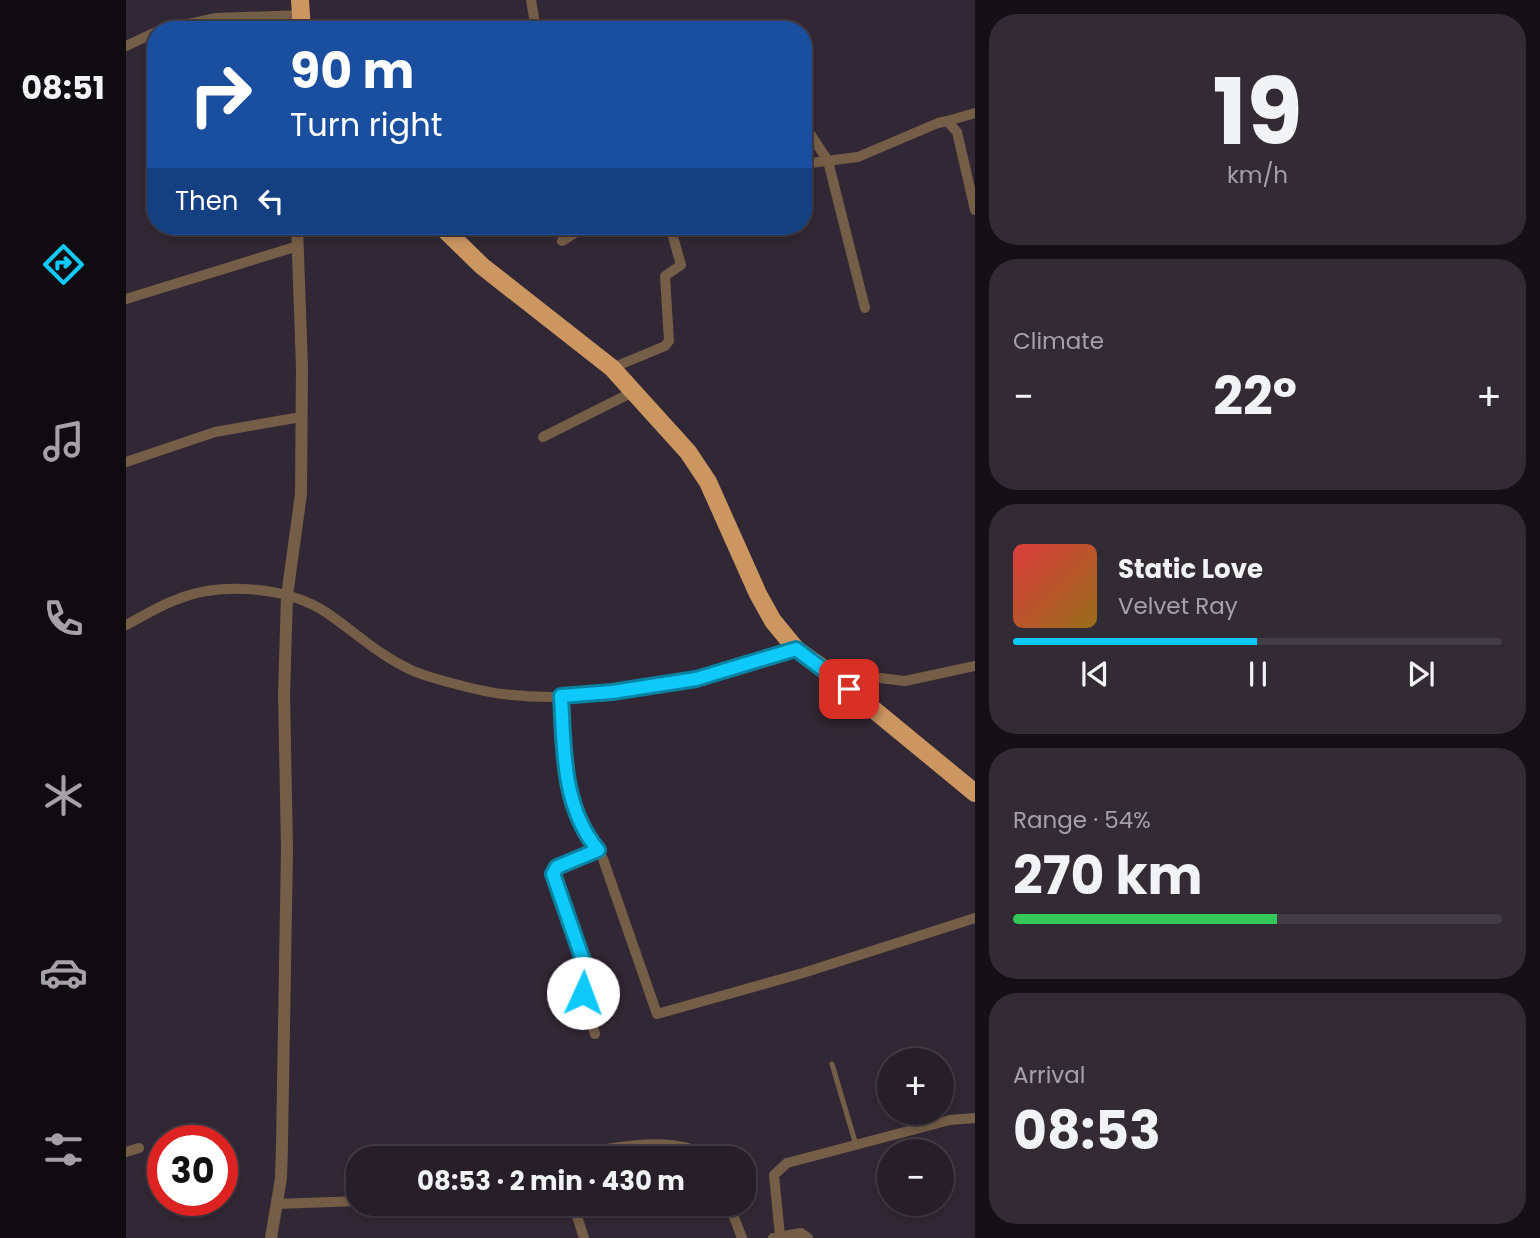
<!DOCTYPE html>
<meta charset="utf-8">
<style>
:root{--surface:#261e28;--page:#322b34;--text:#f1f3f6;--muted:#a4a2a8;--line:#423c45;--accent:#0dcafa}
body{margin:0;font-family:Poppins,sans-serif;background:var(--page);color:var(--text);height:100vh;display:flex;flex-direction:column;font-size:26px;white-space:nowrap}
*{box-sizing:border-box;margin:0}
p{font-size:23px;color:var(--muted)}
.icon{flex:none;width:38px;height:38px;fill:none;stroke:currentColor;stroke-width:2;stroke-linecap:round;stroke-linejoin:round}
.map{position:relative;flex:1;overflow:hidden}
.details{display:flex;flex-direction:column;gap:14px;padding:14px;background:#151016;width:565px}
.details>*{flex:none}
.guide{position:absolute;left:21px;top:21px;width:665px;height:214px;border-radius:28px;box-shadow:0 4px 10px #0003,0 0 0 2px var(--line);background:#1a4fa0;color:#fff;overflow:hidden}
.fabs{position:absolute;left:751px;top:1048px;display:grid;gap:14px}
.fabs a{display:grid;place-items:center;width:77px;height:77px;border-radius:50%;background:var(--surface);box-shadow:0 4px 10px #0003,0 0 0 2px var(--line);font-size:35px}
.speed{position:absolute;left:21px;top:1125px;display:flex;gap:14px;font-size:35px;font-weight:700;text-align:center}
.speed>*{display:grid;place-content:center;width:91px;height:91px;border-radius:50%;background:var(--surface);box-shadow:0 4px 10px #0003,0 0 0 2px var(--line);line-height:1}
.speed .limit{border:10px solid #d22;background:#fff;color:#111}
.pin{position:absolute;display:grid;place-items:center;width:60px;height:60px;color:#fff;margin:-30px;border-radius:14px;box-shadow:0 4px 10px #0006}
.me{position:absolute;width:77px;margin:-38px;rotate:2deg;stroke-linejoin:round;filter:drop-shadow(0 0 5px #0008)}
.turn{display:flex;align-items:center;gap:24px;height:147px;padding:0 28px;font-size:32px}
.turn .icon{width:91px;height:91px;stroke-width:2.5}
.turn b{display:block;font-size:49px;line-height:60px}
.then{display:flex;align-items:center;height:66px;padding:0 28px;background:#0003;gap:14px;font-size:26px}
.big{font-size:52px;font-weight:700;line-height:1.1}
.details .widget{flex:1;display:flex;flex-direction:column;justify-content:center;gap:10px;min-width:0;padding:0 24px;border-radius:28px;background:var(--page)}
.details .dial{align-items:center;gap:0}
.dial b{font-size:91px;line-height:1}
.song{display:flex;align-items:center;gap:21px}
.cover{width:84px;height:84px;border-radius:10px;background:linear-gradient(135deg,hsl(0 70% 55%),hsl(40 70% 35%))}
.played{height:7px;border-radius:4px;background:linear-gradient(90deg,var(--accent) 50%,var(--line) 50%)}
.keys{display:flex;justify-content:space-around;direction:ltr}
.heat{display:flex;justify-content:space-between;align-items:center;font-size:38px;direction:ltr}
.charge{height:10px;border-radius:5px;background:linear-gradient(90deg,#34c759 54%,var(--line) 0)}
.trip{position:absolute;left:220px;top:1146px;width:410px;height:70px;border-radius:28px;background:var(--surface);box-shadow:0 4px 10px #0003,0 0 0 2px var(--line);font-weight:700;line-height:70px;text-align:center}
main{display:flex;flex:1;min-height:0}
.tab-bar{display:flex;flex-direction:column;width:126px;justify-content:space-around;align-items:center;background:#0f0c10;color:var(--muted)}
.tab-bar .icon{width:49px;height:49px}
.tab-bar .current{color:var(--accent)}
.tab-bar b{font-size:32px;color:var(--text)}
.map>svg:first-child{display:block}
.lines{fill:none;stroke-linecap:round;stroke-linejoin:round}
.service{stroke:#755e47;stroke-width:5}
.minor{stroke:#755e47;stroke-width:10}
.tertiary{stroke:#755e47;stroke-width:12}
.trunk{stroke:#cc9661;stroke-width:18}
.route-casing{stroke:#0883a2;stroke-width:18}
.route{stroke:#0dcafa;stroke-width:12}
</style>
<main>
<nav class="tab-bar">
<b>08:51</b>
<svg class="icon current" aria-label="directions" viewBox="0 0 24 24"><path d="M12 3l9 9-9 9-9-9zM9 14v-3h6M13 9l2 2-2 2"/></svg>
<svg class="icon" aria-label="music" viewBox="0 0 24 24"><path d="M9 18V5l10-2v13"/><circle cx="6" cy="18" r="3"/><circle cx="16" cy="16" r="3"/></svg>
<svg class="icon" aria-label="phone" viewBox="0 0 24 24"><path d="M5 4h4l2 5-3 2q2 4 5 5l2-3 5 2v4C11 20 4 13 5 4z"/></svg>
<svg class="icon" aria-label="climate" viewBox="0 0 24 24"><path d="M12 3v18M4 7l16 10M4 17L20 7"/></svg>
<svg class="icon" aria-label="car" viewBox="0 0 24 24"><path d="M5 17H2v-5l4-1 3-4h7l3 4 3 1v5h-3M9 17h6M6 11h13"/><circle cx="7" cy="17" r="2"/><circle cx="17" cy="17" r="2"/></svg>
<svg class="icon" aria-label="filters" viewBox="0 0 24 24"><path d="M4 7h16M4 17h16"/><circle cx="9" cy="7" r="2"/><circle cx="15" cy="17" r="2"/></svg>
</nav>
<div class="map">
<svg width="849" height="1238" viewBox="0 0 849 1238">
<rect width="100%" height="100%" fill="#322835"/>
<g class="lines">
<path class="service" d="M706,1064L730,1145"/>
<path class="minor" d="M405,0L410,30
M35,30L90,18L175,15
M491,30L510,25L517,30
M0,46L30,32
M821,121L849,113
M677,123L702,161L739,308
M677,164L732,157L812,123L821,121L831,132L849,210
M436,241L460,226
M0,299L172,246
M486,368L539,346L543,341L539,276L555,265L544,226
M417,437L507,392
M0,462L89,432L175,417
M0,625C16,617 31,607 47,601C92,581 160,586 201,613C229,632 254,656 285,670C303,678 357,692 377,694C476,707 576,677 670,649
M704,672L779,681L849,666
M435,696C438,743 439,787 459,831C464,842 472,849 477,859L531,1014L677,973L849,918
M469,1034L457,993L466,986L427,874L431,867L472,850
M0,1152L13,1148
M438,1158C473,1149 553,1132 581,1158
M150,1204L233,1201
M447,1204L458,1238
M603,1204L616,1238
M654,1236L648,1175L661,1163L824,1120L849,1118
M647,1238L675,1233L682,1238"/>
<path class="tertiary" d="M145,1238L155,1178L156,1145L161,848L158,695L161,596L175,494L176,367L171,226"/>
<path class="trunk" d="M174,0L176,30
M315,226L356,266L486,368L562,452L582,482L632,594L647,621L670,649L702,672L849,793"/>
</g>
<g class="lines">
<defs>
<path id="route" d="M457,993L466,986L427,874L431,867L472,850C436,807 438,749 435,696L486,692L570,679L670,649L723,689"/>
</defs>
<use href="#route" class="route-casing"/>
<use href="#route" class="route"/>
</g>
</svg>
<div class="fabs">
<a>+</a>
<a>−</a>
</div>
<div class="speed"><div class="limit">30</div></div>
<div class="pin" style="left:723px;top:689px;background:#d93025"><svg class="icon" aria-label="arrive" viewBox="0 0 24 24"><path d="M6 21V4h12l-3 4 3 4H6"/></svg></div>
<svg class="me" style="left:457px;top:993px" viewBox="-20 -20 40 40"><circle r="19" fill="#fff"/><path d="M0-13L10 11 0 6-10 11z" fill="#0dcafa"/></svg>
<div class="trip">08:53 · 2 min · 430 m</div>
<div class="guide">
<div class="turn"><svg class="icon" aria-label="right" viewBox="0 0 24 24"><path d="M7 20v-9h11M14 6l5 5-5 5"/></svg><div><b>90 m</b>Turn right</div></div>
<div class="then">Then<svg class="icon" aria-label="left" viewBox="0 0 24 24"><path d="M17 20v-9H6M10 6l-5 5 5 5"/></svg></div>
</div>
</div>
<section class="details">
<div class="widget dial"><b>19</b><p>km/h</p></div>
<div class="widget"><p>Climate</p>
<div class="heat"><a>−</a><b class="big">22°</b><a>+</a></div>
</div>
<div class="widget">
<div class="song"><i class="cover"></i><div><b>Static Love</b><p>Velvet Ray</p></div></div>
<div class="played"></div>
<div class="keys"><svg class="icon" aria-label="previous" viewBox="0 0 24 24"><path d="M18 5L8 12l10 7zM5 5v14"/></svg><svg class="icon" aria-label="pause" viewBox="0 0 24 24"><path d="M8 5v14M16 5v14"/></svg><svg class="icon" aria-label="next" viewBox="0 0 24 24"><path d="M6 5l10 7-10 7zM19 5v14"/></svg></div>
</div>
<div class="widget"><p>Range · 54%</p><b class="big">270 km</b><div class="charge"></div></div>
<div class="widget"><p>Arrival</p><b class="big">08:53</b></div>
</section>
</main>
